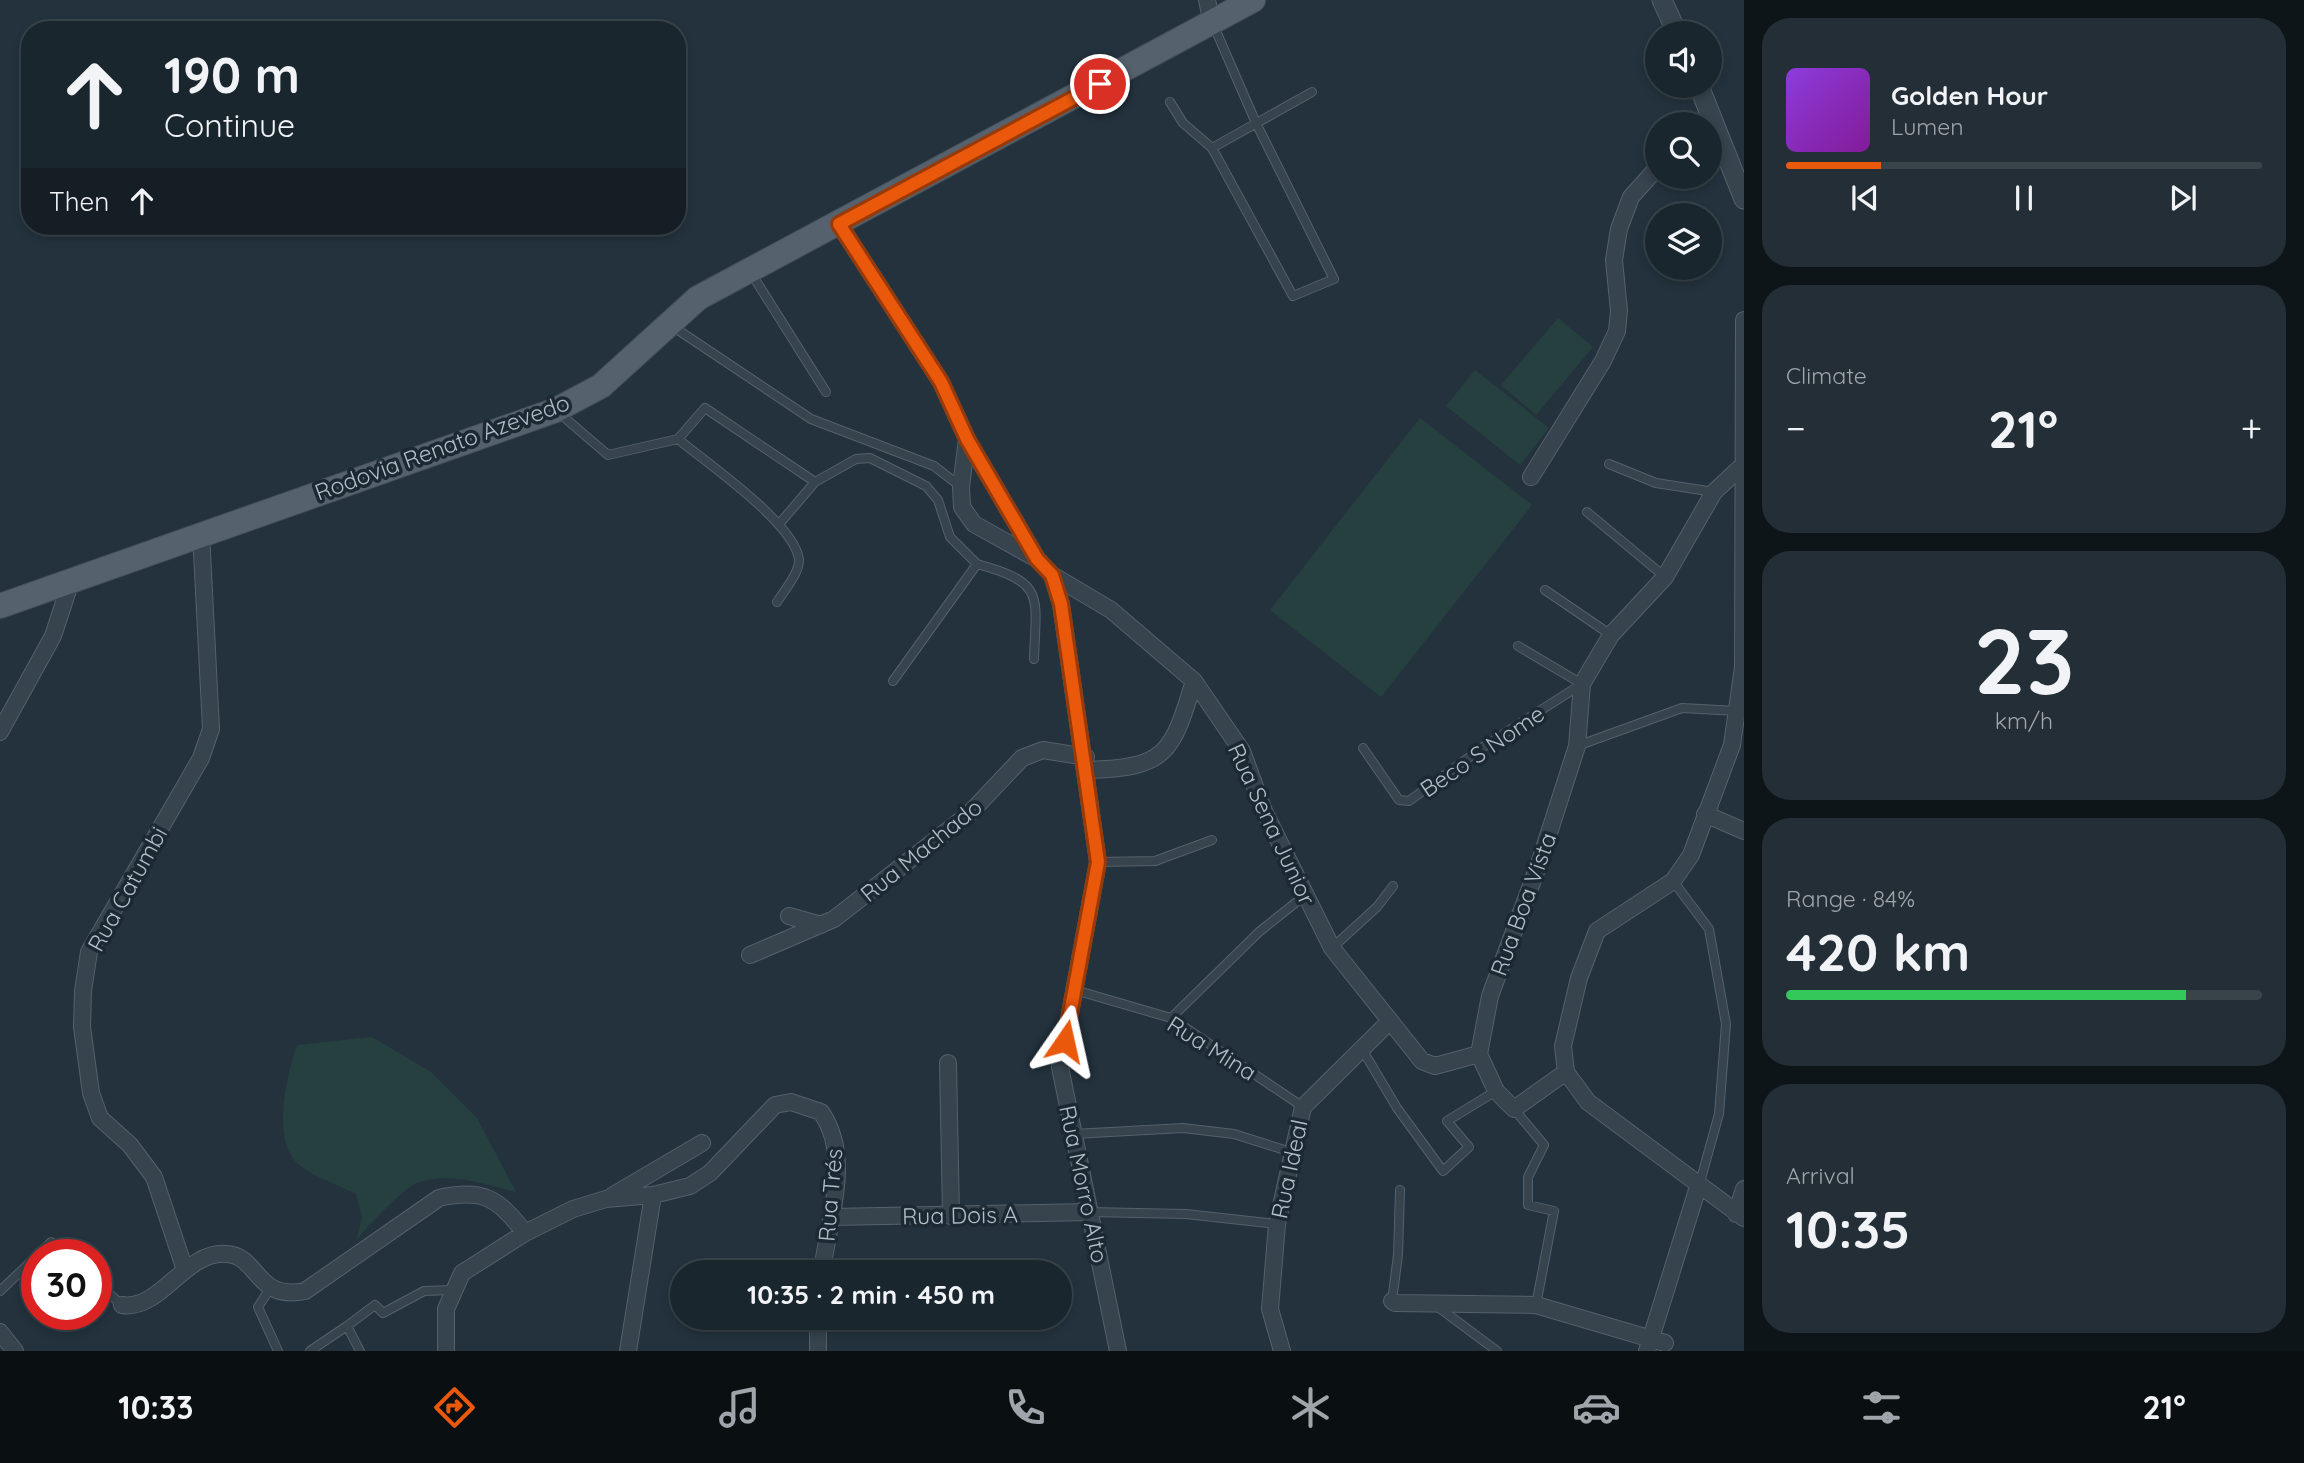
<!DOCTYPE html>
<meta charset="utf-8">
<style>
:root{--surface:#1a262e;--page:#232e36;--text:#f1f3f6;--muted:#9fa5aa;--line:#38434a;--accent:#ea580c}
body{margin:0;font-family:Quicksand,sans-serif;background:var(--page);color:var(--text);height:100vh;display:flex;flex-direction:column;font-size:26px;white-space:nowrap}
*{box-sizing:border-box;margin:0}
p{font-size:23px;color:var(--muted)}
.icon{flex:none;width:38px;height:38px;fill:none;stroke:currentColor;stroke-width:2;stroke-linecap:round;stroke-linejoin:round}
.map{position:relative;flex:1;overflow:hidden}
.side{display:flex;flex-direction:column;gap:18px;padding:18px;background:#0e1519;width:560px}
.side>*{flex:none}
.top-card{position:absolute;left:21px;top:21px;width:665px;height:214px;border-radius:28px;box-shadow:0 4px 10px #0003,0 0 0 2px var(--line);background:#1a262e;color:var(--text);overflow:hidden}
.tools{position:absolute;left:1645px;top:21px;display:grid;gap:14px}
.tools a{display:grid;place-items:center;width:77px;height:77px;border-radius:50%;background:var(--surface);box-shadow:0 4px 10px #0003,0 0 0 2px var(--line);font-size:35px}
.speed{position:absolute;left:21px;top:1239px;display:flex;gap:14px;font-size:35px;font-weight:700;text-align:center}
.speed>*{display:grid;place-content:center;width:91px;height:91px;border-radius:50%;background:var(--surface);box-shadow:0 4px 10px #0003,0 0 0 2px var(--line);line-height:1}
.speed .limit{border:10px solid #d22;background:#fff;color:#111}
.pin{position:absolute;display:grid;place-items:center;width:60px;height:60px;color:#fff;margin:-30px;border:4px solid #fff;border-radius:50%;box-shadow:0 2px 7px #0007}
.me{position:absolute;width:77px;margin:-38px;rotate:11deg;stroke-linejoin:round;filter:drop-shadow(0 0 5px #0008)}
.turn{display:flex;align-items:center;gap:24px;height:147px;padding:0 28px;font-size:32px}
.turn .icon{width:91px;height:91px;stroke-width:2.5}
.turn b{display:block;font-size:49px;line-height:60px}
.then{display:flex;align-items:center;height:66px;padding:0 28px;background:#0003;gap:14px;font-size:26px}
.big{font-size:52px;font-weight:700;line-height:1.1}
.side .tile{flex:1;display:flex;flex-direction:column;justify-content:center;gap:10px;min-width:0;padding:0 24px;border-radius:28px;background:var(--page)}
.side .dial{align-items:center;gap:0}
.dial b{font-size:91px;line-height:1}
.song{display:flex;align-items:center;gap:21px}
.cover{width:84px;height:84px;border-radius:10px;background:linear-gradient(135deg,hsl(270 70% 55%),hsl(290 70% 35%))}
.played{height:7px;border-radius:4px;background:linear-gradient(90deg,var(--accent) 20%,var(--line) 20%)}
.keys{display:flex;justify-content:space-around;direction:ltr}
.heat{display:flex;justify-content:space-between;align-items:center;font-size:38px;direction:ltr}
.charge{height:10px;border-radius:5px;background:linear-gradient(90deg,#34c759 84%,var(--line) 0)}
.trip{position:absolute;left:670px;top:1260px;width:402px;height:70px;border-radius:35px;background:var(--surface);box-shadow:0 4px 10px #0003,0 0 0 2px var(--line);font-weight:700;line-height:70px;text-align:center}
.tabs{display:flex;height:112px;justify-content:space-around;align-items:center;background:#0a0f12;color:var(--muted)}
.tabs .icon{width:49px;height:49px}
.tabs .active{color:var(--accent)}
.tabs b{font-size:32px;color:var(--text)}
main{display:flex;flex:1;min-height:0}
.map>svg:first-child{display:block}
.green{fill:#26403f}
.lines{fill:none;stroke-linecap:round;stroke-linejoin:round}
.service-casing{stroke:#55616b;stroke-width:10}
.minor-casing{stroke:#55616b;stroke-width:18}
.tertiary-casing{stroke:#55616b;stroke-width:21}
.primary-casing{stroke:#434f59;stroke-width:26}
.service{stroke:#37434d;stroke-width:8}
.minor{stroke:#37434d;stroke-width:16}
.tertiary{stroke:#37434d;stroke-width:19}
.primary{stroke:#55626d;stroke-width:24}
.route-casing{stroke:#983908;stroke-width:18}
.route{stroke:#ea580c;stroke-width:12}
.labels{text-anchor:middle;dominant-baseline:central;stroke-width:7;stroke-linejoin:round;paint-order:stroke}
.street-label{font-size:23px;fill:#b3bec9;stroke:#1c2832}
</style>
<main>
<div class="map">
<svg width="1744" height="1351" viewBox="0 0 1744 1351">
<rect width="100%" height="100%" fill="#23323d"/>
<path class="green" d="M1558,318L1593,347L1536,415L1501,385Z
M1475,370L1549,428L1520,465L1446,406Z
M1420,418L1532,505L1381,697L1270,610Z
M372,1037L431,1072L477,1118L516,1192C485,1184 451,1172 419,1182C405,1186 366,1228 356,1241L362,1217L356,1194C339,1185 313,1177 298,1164C271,1139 287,1075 297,1045Z"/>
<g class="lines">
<defs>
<path id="service" d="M1170,102L1183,123L1212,148L1293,296L1334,279L1256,123L1213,24
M1212,148L1312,92
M751,273L826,392
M672,326L811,419L934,466L961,487
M558,412L608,455L678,439L705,408L815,482L856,459L870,458L926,486L938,500L950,537L977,564L893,681
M678,439C708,464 793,522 799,559C800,572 784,591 777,602
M1609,464L1656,483L1714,492
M1587,512L1665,577
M780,523L815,482
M977,564C1046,583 1036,595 1034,659
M1545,590L1611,635
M1577,746L1682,708L1737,711
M1363,748L1399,800L1409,801L1486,745L1582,684L1518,646
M1098,862L1155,861L1212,840
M1673,881L1709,929L1726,1024L1719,1114L1699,1186
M1332,948L1377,907L1393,886
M1075,990L1171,1018L1303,1107
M1171,1018L1259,932L1304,896
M1362,1049L1397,1108L1443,1171L1469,1147L1447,1121L1496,1091
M1514,1109L1544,1145L1528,1177V1205L1554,1211L1536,1305
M1074,1134L1183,1128L1234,1134L1291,1152
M1089,1212L1186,1214L1277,1224
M38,1255L51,1242L65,1255
M96,1282L122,1305
M271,1287L258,1307L278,1351
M0,1291L37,1256
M1392,1301L1398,1255L1400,1190
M1438,1307L1497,1351
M310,1351L347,1326
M360,1351L347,1326L375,1305L383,1313L424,1291L453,1290"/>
<path id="minor" d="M1207,0L1212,23
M839,224L941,382L967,439L961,487L962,507L974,524L1037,559L1052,575L1061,604L1098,862L1060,1067L1118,1351
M1744,320L1743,667L1732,745L1691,855L1673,881L1597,931L1579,978L1563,1046L1566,1072L1588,1102L1744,1218
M967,439L1036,557
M1531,477L1603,361L1617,331L1619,311L1614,260L1619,229L1631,197L1657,168
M1052,575L1111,610L1194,681L1242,751L1264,811L1332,948L1422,1061L1435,1066L1479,1054
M0,732L53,636L71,581
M1087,770C1167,768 1172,753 1194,681
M1705,814L1744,831
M789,916L821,925
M750,955L834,919L970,813L1022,758L1043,750L1086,757
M948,1063L951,1216
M1566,1072L1514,1109L1496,1091L1479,1054L1490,996L1540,861L1577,746L1582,684L1611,635L1665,577L1714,492L1744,464
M612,1196L702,1143
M1736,1214L1744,1189
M831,1217L1089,1212
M185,1270L154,1177L130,1145L100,1118L91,1093L82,1027L83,991L89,952L201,758L211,729L201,533
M1392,1301L1395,1303L1536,1305L1665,1343
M122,1305C161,1311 185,1250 227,1254C259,1256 255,1301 305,1291L439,1198C483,1188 498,1198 525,1233
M818,1318V1351
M0,1332L15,1351
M446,1351V1309L462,1273L525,1233L573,1209L606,1199L653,1195L690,1186L710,1173L775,1105L791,1102L821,1112C853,1158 828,1220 822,1272
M628,1351L653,1195
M1282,1351L1270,1309L1277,1224L1303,1107L1390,1021
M1647,1351L1698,1187"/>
<path id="tertiary" d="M1662,0L1677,33
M1699,86L1744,199"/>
<path id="primary" d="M0,606L556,410L601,386L698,298L1253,0"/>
</defs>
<use href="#service" class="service-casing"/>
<use href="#minor" class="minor-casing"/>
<use href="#tertiary" class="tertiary-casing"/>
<use href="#primary" class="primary-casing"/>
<use href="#service" class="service"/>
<use href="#minor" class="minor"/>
<use href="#tertiary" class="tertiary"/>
<use href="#primary" class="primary"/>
</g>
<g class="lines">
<defs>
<path id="route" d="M1065,1041L1098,862L1061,604L1052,575L1037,559L967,439L941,382L839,224L1100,84"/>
</defs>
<use href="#route" class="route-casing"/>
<use href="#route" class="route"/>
</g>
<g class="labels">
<g class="street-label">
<text transform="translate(442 447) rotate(-20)">Rodovia Renato Azevedo</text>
<text transform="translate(1482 751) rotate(-34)">Beco S Nome</text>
<text transform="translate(1272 824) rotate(65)">Rua Sena Junior</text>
<text transform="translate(921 850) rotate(-39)">Rua Machado</text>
<text transform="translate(127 889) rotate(-61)">Rua Catumbi</text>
<text transform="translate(1523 904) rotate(-70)">Rua Boa Vista</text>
<text transform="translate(1212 1048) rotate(32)">Rua Mina</text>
<text transform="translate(1289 1169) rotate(-78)">Rua Ideal</text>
<text transform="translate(1084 1184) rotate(78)">Rua Morro Alto</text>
<text transform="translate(830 1195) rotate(-85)">Rua Trés</text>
<text transform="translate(960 1215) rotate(-1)">Rua Dois A</text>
</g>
</g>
</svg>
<div class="tools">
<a><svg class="icon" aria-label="sound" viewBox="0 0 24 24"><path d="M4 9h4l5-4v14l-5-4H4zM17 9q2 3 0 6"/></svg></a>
<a><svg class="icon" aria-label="search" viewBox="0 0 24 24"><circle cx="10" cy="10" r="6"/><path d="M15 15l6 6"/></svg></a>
<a><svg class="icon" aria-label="layers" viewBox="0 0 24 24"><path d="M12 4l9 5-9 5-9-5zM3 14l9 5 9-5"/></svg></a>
</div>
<div class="speed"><div class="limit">30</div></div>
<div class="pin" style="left:1100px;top:84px;background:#d93025"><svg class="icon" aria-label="arrive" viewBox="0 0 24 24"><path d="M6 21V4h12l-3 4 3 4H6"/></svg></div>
<svg class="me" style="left:1065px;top:1041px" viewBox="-20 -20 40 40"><path d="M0-17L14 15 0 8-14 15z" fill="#ea580c" stroke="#fff" stroke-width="4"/></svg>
<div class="trip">10:35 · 2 min · 450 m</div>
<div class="top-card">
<div class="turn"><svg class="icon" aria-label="ahead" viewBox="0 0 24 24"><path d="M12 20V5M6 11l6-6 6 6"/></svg><div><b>190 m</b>Continue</div></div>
<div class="then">Then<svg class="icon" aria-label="ahead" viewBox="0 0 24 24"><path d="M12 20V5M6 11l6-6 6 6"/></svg></div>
</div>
</div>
<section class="side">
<div class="tile">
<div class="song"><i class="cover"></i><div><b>Golden Hour</b><p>Lumen</p></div></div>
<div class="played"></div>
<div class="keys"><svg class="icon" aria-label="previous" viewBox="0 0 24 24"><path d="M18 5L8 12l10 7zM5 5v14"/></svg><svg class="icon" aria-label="pause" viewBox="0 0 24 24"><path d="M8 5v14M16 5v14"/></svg><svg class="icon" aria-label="next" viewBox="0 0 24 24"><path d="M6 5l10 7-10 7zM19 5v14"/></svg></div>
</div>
<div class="tile"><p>Climate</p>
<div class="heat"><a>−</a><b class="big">21°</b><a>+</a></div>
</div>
<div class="tile dial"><b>23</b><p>km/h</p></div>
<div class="tile"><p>Range · 84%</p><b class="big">420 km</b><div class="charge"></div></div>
<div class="tile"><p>Arrival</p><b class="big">10:35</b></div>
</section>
</main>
<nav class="tabs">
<b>10:33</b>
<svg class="icon active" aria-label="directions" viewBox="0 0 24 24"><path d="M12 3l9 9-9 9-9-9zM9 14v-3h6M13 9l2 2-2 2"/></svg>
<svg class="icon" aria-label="music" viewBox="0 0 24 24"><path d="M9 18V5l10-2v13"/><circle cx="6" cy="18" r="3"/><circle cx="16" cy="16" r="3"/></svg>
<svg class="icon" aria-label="phone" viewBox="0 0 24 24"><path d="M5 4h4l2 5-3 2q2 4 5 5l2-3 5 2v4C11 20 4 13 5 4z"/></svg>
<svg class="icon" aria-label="climate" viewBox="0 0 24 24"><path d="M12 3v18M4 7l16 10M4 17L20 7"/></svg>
<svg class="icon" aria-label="car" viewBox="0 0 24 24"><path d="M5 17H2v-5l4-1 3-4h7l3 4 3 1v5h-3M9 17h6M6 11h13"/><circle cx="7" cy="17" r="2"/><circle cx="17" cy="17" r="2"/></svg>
<svg class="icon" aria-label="filters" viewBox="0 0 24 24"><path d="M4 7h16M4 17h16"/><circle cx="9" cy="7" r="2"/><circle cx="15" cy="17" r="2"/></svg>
<b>21°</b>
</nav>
